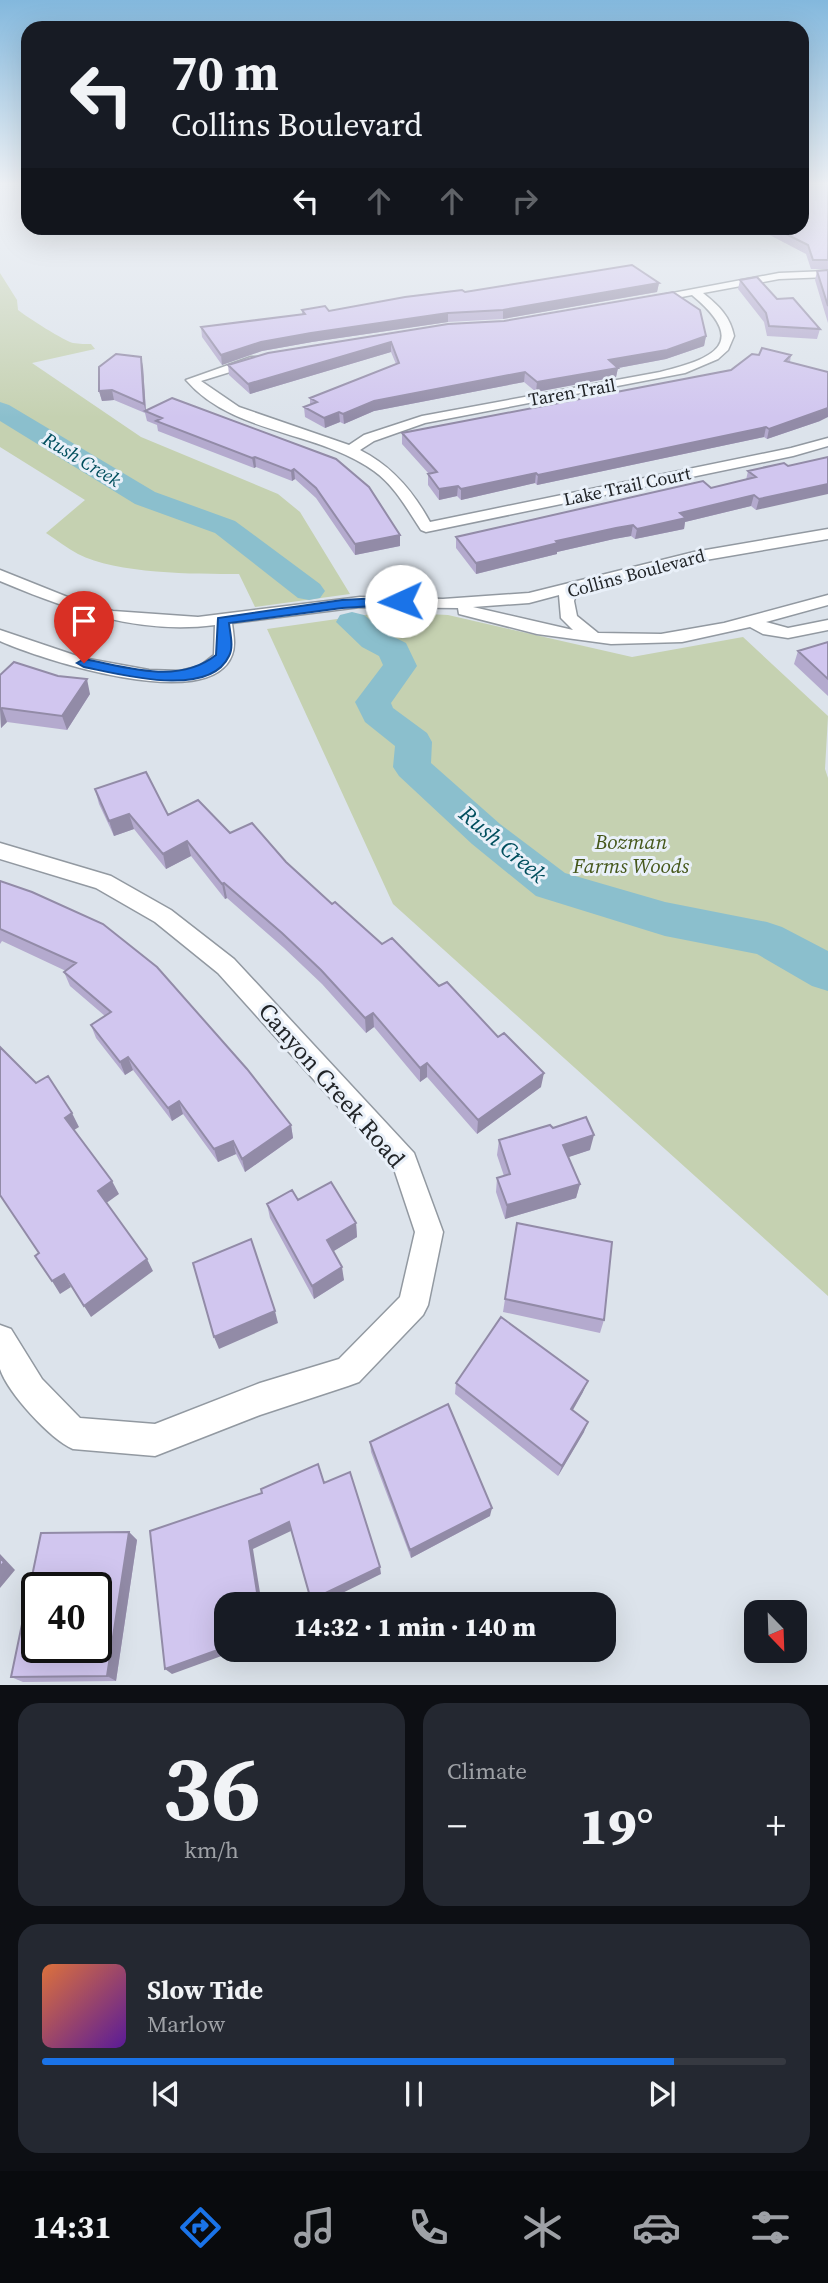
<!DOCTYPE html>
<meta charset="utf-8">
<style>
:root{--surface:#171b24;--page:#242831;--text:#f1f3f6;--muted:#9ea1a6;--line:#363941;--accent:#1a73e8}
body{margin:0;font-family:"Source Serif 4",serif;background:var(--page);color:var(--text);height:100vh;display:flex;flex-direction:column;font-size:26px;white-space:nowrap}
*{box-sizing:border-box;margin:0}
p{font-size:23px;color:var(--muted)}
.icon{flex:none;width:38px;height:38px;fill:none;stroke:currentColor;stroke-width:2;stroke-linecap:round;stroke-linejoin:round}
.map{position:relative;height:1685px;overflow:hidden}
.panel{display:flex;flex-direction:column;gap:18px;padding:18px;background:#0d0f14;flex:1}
.panel>*{flex:none}
.guide{position:absolute;left:21px;top:21px;width:788px;height:214px;border-radius:21px;box-shadow:0 7px 28px #0002;background:#171b24;color:var(--text);overflow:hidden}
.needle{width:46px;rotate:157deg}
.controls{position:absolute;left:744px;top:1600px;display:grid;gap:14px}
.controls a{display:grid;place-items:center;width:63px;height:63px;border-radius:14px;background:var(--surface);box-shadow:0 7px 28px #0002;font-size:35px}
.speed{position:absolute;left:21px;top:1572px;display:flex;gap:14px;font-size:35px;font-weight:700;text-align:center}
.speed>*{display:grid;place-content:center;width:91px;height:91px;border-radius:50%;background:var(--surface);box-shadow:0 7px 28px #0002;line-height:1}
.speed .limit{border:4px solid #111;border-radius:10px;background:#fff;color:#111}
.pin{position:absolute;display:grid;place-items:center;width:60px;height:60px;color:#fff;margin:-72px -30px;border-radius:50% 50% 50% 0;rotate:-45deg;box-shadow:0 0 7px #0007}
.pin .icon{rotate:45deg}
.me{position:absolute;width:77px;margin:-38px;rotate:268deg;stroke-linejoin:round;filter:drop-shadow(0 0 5px #0008)}
.turn{display:flex;align-items:center;gap:24px;height:147px;padding:0 35px;font-size:32px}
.turn .icon{width:91px;height:91px;stroke-width:2.5}
.turn b{display:block;font-size:49px;line-height:60px}
.lanes{display:flex;align-items:center;height:66px;padding:0 35px;background:#0003;justify-content:center;gap:35px;direction:ltr}
.lanes .off{opacity:.35}
.big{font-size:52px;font-weight:800;line-height:1.1}
.panel .card{flex:1;display:flex;flex-direction:column;justify-content:center;gap:10px;min-width:0;padding:0 24px;border-radius:21px;background:var(--page)}
.panel .dial{align-items:center;gap:0}
.dial b{font-size:91px;line-height:1}
.song{display:flex;align-items:center;gap:21px}
.cover{width:84px;height:84px;border-radius:10px;background:linear-gradient(135deg,hsl(20 70% 55%),hsl(270 70% 35%))}
.played{height:7px;border-radius:4px;background:linear-gradient(90deg,var(--accent) 85%,var(--line) 85%)}
.keys{display:flex;justify-content:space-around;direction:ltr}
.heat{display:flex;justify-content:space-between;align-items:center;font-size:38px;direction:ltr}
.panel .tiles{flex:1;display:grid;gap:18px;grid-template-columns:1fr 1fr}
.card:last-child{grid-column:span 2}
.trip{position:absolute;left:214px;top:1592px;width:402px;height:70px;border-radius:21px;background:var(--surface);box-shadow:0 7px 28px #0002;font-weight:800;line-height:70px;text-align:center}
.menu{display:flex;height:112px;justify-content:space-around;align-items:center;background:#090b0e;color:var(--muted)}
.menu .icon{width:49px;height:49px}
.menu .selected{color:var(--accent)}
.menu b{font-size:32px;color:var(--text)}
.map>svg:first-child{display:block}
.green{fill:#c5d1b1}
.lines{fill:none;stroke-linecap:round;stroke-linejoin:round}
.river{fill:#8bbfcd;fill-rule:evenodd}
.minor-casing{stroke:#9299a1;stroke-width:3}
.minor{fill:#fff;fill-rule:evenodd}
.wall{fill:#b4aace}
.shaded-wall{fill:#928ba7}
.building{fill:#d1c6ef;stroke:#928ba7;stroke-width:2;fill-rule:evenodd}
.route{fill:#1a73e8;stroke:#114b97;stroke-width:2}
.labels{text-anchor:middle;dominant-baseline:central;stroke-width:6;stroke-linejoin:round;paint-order:stroke}
.far-street-label{font-size:18px;fill:#222528;stroke:#e9f0f9}
.far-water-label{font-size:19px;font-style:italic;fill:#004e5d;stroke:#e9f0f9}
.park-label{font-size:21px;font-style:italic;fill:#46581c;stroke:#e9f0f9}
.water-label{font-size:23px;font-style:italic;fill:#004e5d;stroke:#e9f0f9}
.near-street-label{font-size:24px;fill:#222528;stroke:#e9f0f9}
</style>
<div class="map">
<svg width="828" height="1685" viewBox="0 0 828 1685">
<rect width="100%" height="100%" fill="#dce3eb"/>
<path class="green" d="M0,273L17,300L18,310C25,316 66,342 73,343C79,344 86,344 91,344L95,349L32,363L141,437L278,494L300,512L350,594L255,607L239,574C195,574 116,574 78,554C67,548 57,540 46,533L85,500L0,447Z
M386,612L448,615L632,657L743,637L828,716L825,769L828,778V1296L393,904L267,629Z"/>
<g class="lines">
<path class="river" d="M0,402L9,405L155,492L235,521L320,584L325,591L320,598L309,600L298,598L215,533L135,504L0,421Z
M352,612L364,615L386,633L406,643L417,666L391,703L393,708L427,733L432,742L431,763L500,824L565,873L665,902L767,922L782,927L828,951V991L812,986L757,954L665,936L536,896L472,844L399,776L393,767L395,746L365,722L355,702L383,665L379,656L362,647L336,622L340,615Z"/>
<defs>
<path id="minor" d="M802,182H828V184L802,188Z
M828,271V277L779,279L703,293C719,306 730,316 734,336L728,350L718,359L685,373L425,423L374,441L360,450C392,466 413,491 430,522L791,448L828,438V446L793,456L426,532L421,530C407,509 395,486 374,471C318,430 233,435 186,380L251,357H259V363L201,381L239,407L349,445L364,435L422,416L660,372C714,359 750,343 692,295L650,303L646,302V298L779,273Z
M828,529V539L694,562L577,591L574,601L577,616L598,633L661,634L724,623L828,595V605L766,622L788,628L828,620V630L788,638L763,634L750,627L682,642L611,644L537,634L459,614L458,608L360,607L232,623C233,633 236,645 232,655C210,715 40,659 0,641V630L83,658L149,670L180,671L200,666L214,655L215,625C138,635 69,610 0,581V570L75,600L113,611L198,617L360,597L443,599L529,593L694,552ZM559,595L561,618L573,630L473,607L529,603Z
M0,843L111,876L171,910L234,959L414,1153L443,1232L428,1305L423,1315L359,1382L348,1386L260,1415L155,1456L73,1449C50,1439 8,1393 0,1369C0,1357 0,1338 0,1325L11,1329L42,1379L80,1418L155,1424L260,1383L339,1359L400,1297L415,1232L394,1169L218,973L155,922L96,888L0,859Z"/>
</defs>
<use href="#minor" class="minor-casing"/>
<use href="#minor" class="minor"/>
</g>
<path class="wall" d="M828,184V269H811L806,254L756,228H802Z
M828,270V323L815,280L817,271Z
M740,280L777,299L820,329L817,339L767,336L764,322L738,289Z
M659,283L657,292L503,319L448,322L312,342L262,351L222,365L202,337L201,327L302,314V310L329,311L465,292Z
M448,324L706,336L704,346L666,359L618,368L616,377L536,392L524,382L374,411L344,424L340,422L325,428L305,417L304,407L310,405V398L396,364L391,352L250,394L229,375L228,365Z
M759,355H791L790,362L820,421L767,439L764,437L537,485L535,483L461,500L457,496L439,500L428,485V474H429L402,444V433L731,370Z
M143,367L146,410L336,459L400,535V546L355,555L316,498L295,479L292,481L256,467L254,468L158,431L157,425L147,421L145,413L114,400L102,401L99,391Z
M784,463L756,510L751,506L685,522L684,529L635,539L631,536L614,539L557,552V554L476,574L456,548V537L711,488L746,480L748,471Z
M828,642V696L794,664L798,651Z
M0,675L90,694L67,730L7,722L1,728Z
M95,789L168,815L230,833L286,862L332,904L382,944L439,986L541,1087L477,1134L427,1077L420,1082L374,1027L366,1033L322,984L284,948L227,898L225,899L191,856L166,869L134,829L114,836L99,804Z
M0,881L291,1125L293,1138L245,1172L236,1154L218,1162L183,1114L172,1121L133,1070L125,1075L96,1038L91,1025L105,1016L70,986L64,972L66,971L2,941L0,944Z
M553,1128L590,1150L568,1157L580,1184L576,1198L505,1219L496,1192L497,1178L504,1176L497,1155L499,1140Z
M298,1200L356,1223L357,1237L333,1251L344,1280L314,1299L270,1218L267,1204Z
M517,1223L604,1320L600,1333L503,1312Z
M456,1383L583,1392L573,1410L584,1432L558,1476L455,1394Z
M370,1442L490,1516L411,1558L371,1452Z
M129,1532L137,1540L116,1681L23,1682L11,1677Z"/>
<path class="shaded-wall" d="M659,283L657,292L503,319V310Z
M448,313V322L312,342L262,351L222,365L221,355L261,342L311,333Z
M706,336L704,346L666,359L618,368L616,377L536,392L537,382L609,360Z
M391,342V352L250,394L248,384Z
M141,357L143,367L146,414L144,404Z
M525,372L524,382L374,411L344,424L343,414L374,401Z
M112,390L114,400L102,401L99,391Z
M828,408V417L820,421L767,439L769,429Z
M339,412L340,422L325,428L324,418Z
M766,427L764,437L537,485L538,475Z
M255,457L256,467L254,468L252,458Z
M294,469L295,479L292,481L291,471Z
M536,473L535,483L461,500V489Z
M828,484V494L756,510L759,499Z
M458,486L457,496L439,500V489Z
M754,495L751,506L685,522L684,529L635,539L637,529L680,513Z
M633,525L631,536L614,539L557,552V554L476,574V563L556,541L616,528Z
M400,535V546L355,555V544Z
M87,679L90,694L67,730L62,716Z
M2,708L7,722L1,728L0,709Z
M129,814L134,829L114,836L109,821Z
M187,841L191,856L166,869L163,854Z
M224,883L227,898L225,899L222,884Z
M373,1013L374,1027L366,1033L365,1018Z
M128,1057L133,1070L125,1075L120,1062Z
M427,1063V1077L420,1082V1068Z
M544,1073L541,1087L477,1134L478,1120Z
M179,1101L183,1114L172,1121L168,1108Z
M72,1113L79,1127L71,1132L65,1118Z
M291,1125L293,1138L245,1172L242,1159Z
M594,1135L590,1150L560,1160L563,1145Z
M233,1141L236,1154L218,1162L214,1149Z
M112,1181L119,1194L105,1204L98,1191Z
M580,1184L576,1198L505,1219L507,1205Z
M356,1223L357,1237L329,1254L327,1240Z
M147,1259L153,1271L91,1317L84,1306Z
M342,1267L344,1280L314,1299L312,1286Z
M64,1274L71,1287L60,1294L52,1281Z
M275,1311L278,1323L219,1349L214,1337Z
M588,1381L583,1392L567,1420L571,1409Z
M588,1422L584,1432L558,1476L562,1466Z
M492,1508L490,1516L411,1558L410,1550Z
M289,1522L293,1530L253,1549L262,1605H259L249,1541Z
M129,1532L137,1540L116,1681L107,1676Z
M0,1554L15,1570L0,1588Z
M380,1567L381,1574L318,1605H313L311,1600Z
M226,1647V1650H238L172,1674L165,1669Z"/>
<path class="building" d="M805,184H828V260H813L808,245L774,228H802V185Z
M632,265L659,283L503,310L448,313L311,333L261,342L221,355L201,327L305,314L302,310L325,306L329,311L405,297L462,290L465,292Z
M828,270V306L817,271Z
M757,277L777,299L793,298L820,329L769,326L766,313L740,280Z
M673,292L700,310L706,336L667,350L609,360L618,368L537,382L525,372L374,401L343,414L339,412L324,418L304,407L317,402L310,398L399,363L391,342L248,384L228,365L268,353L448,324L504,321Z
M762,348L791,355L785,361L828,372V408L769,429L766,427L538,475L536,473L461,489L458,486L439,489L428,474L437,472L402,433L731,370L752,354L759,355Z
M116,354L141,357L144,404L112,390L99,391V367Z
M172,398L336,459L369,487L400,535L355,544L316,488L294,469L291,471L255,457L252,458L156,421L162,418L145,411Z
M828,457V484L759,499L754,495L680,513L686,518L637,529L633,525L616,528L556,541L558,543L476,563L456,537L703,481L711,488L756,477L748,471L784,463L788,466Z
M828,642V679L798,651Z
M14,662L58,676L87,679L62,716L2,708L0,709V675Z
M146,772L168,815L198,800L230,833L252,823L286,862L332,904L335,902L382,944L392,938L439,986L447,982L498,1037L504,1033L544,1073L478,1120L427,1063L420,1068L373,1013L365,1018L321,970L282,933L224,883L222,884L187,841L163,854L129,814L109,821L95,789Z
M0,881L32,892L103,924L157,967L247,1069L291,1125L242,1159L233,1141L214,1149L179,1101L168,1108L128,1057L120,1062L91,1025L111,1012L64,972L76,963L0,929Z
M0,1047L36,1083L48,1076L72,1113L65,1118L112,1181L98,1191L147,1259L84,1306L64,1274L52,1281L35,1256L39,1253L0,1195Z
M586,1117L594,1135L563,1145L580,1184L507,1205L497,1178L510,1174L499,1140L550,1125L553,1128Z
M331,1182L356,1223L327,1240L342,1267L312,1286L267,1204L292,1190L298,1200Z
M517,1223L612,1242L604,1320L505,1299Z
M251,1239L275,1311L214,1337L193,1263Z
M501,1317L588,1381L571,1409L588,1422L562,1466L456,1383Z
M448,1404L492,1508L410,1550L370,1442Z
M318,1464L324,1483L350,1472L380,1567L311,1600L289,1522L249,1541L259,1605H226V1647L165,1669L150,1531L262,1493L261,1489Z
M129,1532L107,1676L11,1677L41,1533ZM37,1587H96V1647H37Z
M0,1558L4,1562L0,1567Z"/>
<linearGradient id="sky" x2="0" y2="1"><stop stop-color="#83b8dd"/><stop offset="0.44" stop-color="#eff2f6"/><stop offset="1" stop-color="#eff2f6" stop-opacity="0"/></linearGradient>
<rect width="828" height="418" fill="url(#sky)"/>
<path class="route" d="M401,597L405,598V604L342,608L229,623C230,633 234,647 229,656C209,699 119,674 84,667L77,663L84,659C128,667 178,685 216,655L218,618L342,600Z"/>
<g class="labels">
<g class="far-street-label">
<text transform="translate(572 392) rotate(-10)">Taren Trail</text>
<text transform="translate(627 486) rotate(-12)">Lake Trail Court</text>
<text transform="translate(636 573) rotate(-15)">Collins Boulevard</text>
</g>
<g class="far-water-label">
<text transform="translate(82 459) rotate(31)">Rush Creek</text>
</g>
<g class="park-label">
<text x="631" y="841">Bozman<tspan x="631" dy="24">Farms Woods</tspan></text>
</g>
<g class="water-label">
<text transform="translate(503 844) rotate(40)">Rush Creek</text>
</g>
<g class="near-street-label">
<text transform="translate(332 1085) rotate(49)">Canyon Creek Road</text>
</g>
</g>
</svg>
<div class="controls">
<a><svg class="needle" viewBox="-14 -14 28 28"><path d="M0-13l5 13h-10z" fill="#e53935"/><path d="M0 13l5-13h-10z" fill="#9ea1a6"/></svg></a>
</div>
<div class="speed"><div class="limit">40</div></div>
<div class="pin" style="left:84px;top:663px;background:#d93025"><svg class="icon" aria-label="arrive" viewBox="0 0 24 24"><path d="M6 21V4h12l-3 4 3 4H6"/></svg></div>
<svg class="me" style="left:401px;top:601px" viewBox="-20 -20 40 40"><circle r="19" fill="#fff"/><path d="M0-13L10 11 0 6-10 11z" fill="#1a73e8"/></svg>
<div class="trip">14:32 · 1 min · 140 m</div>
<div class="guide">
<div class="turn"><svg class="icon" aria-label="left" viewBox="0 0 24 24"><path d="M17 20v-9H6M10 6l-5 5 5 5"/></svg><div><b>70 m</b>Collins Boulevard</div></div>
<div class="lanes"><svg class="icon" aria-label="left" viewBox="0 0 24 24"><path d="M17 20v-9H6M10 6l-5 5 5 5"/></svg><svg class="icon off" aria-label="ahead" viewBox="0 0 24 24"><path d="M12 20V5M6 11l6-6 6 6"/></svg><svg class="icon off" aria-label="ahead" viewBox="0 0 24 24"><path d="M12 20V5M6 11l6-6 6 6"/></svg><svg class="icon off" aria-label="right" viewBox="0 0 24 24"><path d="M7 20v-9h11M14 6l5 5-5 5"/></svg></div>
</div>
</div>
<section class="panel">
<div class="tiles">
<div class="card dial"><b>36</b><p>km/h</p></div>
<div class="card"><p>Climate</p>
<div class="heat"><a>−</a><b class="big">19°</b><a>+</a></div>
</div>
<div class="card">
<div class="song"><i class="cover"></i><div><b>Slow Tide</b><p>Marlow</p></div></div>
<div class="played"></div>
<div class="keys"><svg class="icon" aria-label="previous" viewBox="0 0 24 24"><path d="M18 5L8 12l10 7zM5 5v14"/></svg><svg class="icon" aria-label="pause" viewBox="0 0 24 24"><path d="M8 5v14M16 5v14"/></svg><svg class="icon" aria-label="next" viewBox="0 0 24 24"><path d="M6 5l10 7-10 7zM19 5v14"/></svg></div>
</div>
</div>
</section>
<nav class="menu">
<b>14:31</b>
<svg class="icon selected" aria-label="directions" viewBox="0 0 24 24"><path d="M12 3l9 9-9 9-9-9zM9 14v-3h6M13 9l2 2-2 2"/></svg>
<svg class="icon" aria-label="music" viewBox="0 0 24 24"><path d="M9 18V5l10-2v13"/><circle cx="6" cy="18" r="3"/><circle cx="16" cy="16" r="3"/></svg>
<svg class="icon" aria-label="phone" viewBox="0 0 24 24"><path d="M5 4h4l2 5-3 2q2 4 5 5l2-3 5 2v4C11 20 4 13 5 4z"/></svg>
<svg class="icon" aria-label="climate" viewBox="0 0 24 24"><path d="M12 3v18M4 7l16 10M4 17L20 7"/></svg>
<svg class="icon" aria-label="car" viewBox="0 0 24 24"><path d="M5 17H2v-5l4-1 3-4h7l3 4 3 1v5h-3M9 17h6M6 11h13"/><circle cx="7" cy="17" r="2"/><circle cx="17" cy="17" r="2"/></svg>
<svg class="icon" aria-label="filters" viewBox="0 0 24 24"><path d="M4 7h16M4 17h16"/><circle cx="9" cy="7" r="2"/><circle cx="15" cy="17" r="2"/></svg>
</nav>
